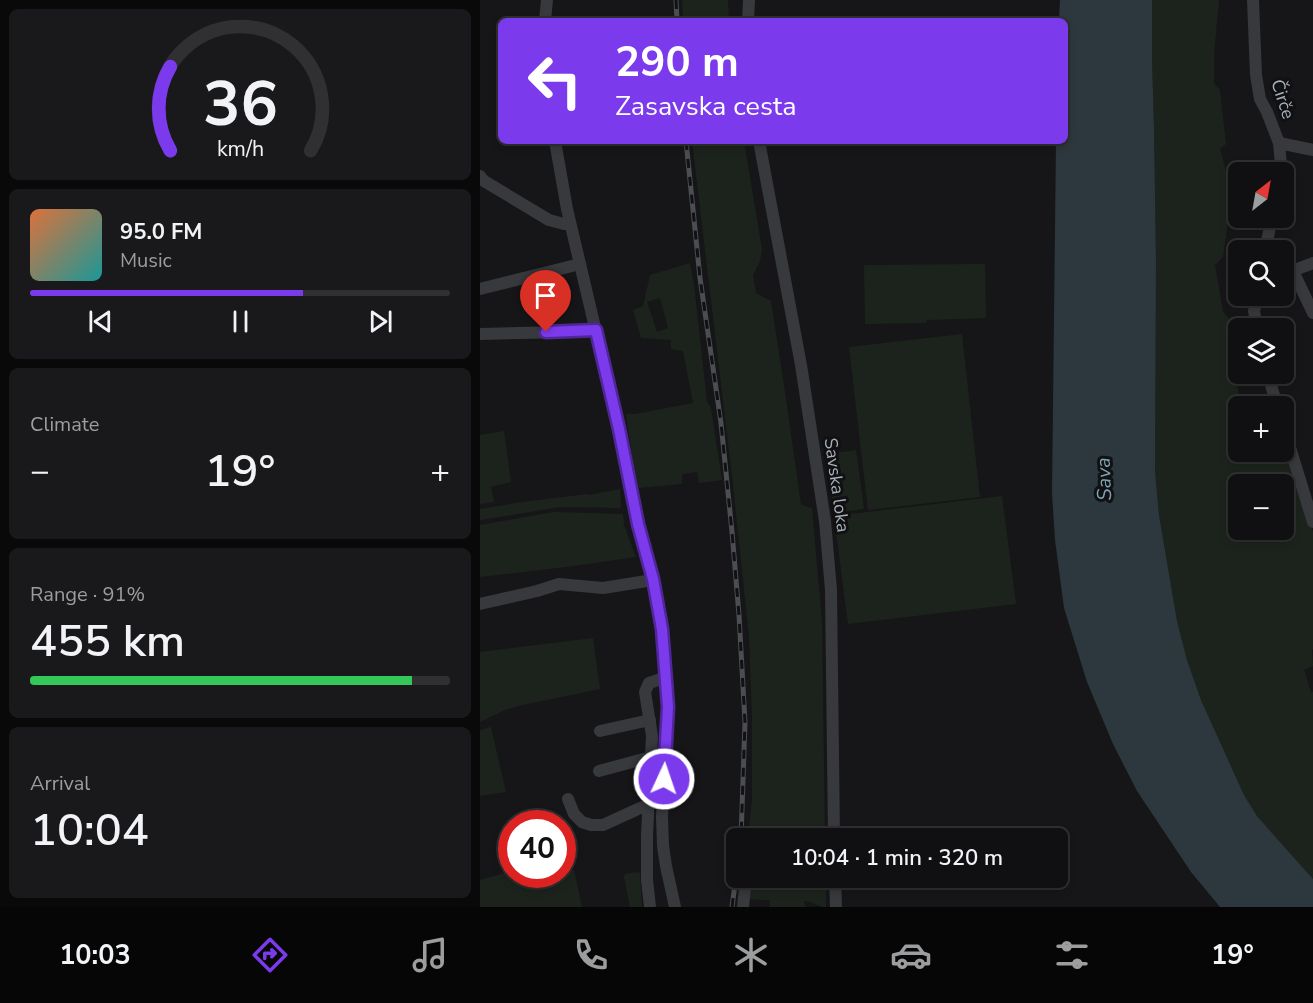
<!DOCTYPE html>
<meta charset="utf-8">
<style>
:root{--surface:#101012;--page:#19191b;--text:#f1f3f6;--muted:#9c9d9f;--line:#303032;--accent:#7c3aed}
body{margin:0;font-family:"Nunito Sans",sans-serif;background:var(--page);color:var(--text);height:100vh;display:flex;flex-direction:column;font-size:22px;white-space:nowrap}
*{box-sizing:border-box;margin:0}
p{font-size:20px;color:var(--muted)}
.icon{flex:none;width:33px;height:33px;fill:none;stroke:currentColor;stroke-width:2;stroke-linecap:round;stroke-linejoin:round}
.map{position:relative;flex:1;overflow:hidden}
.drawer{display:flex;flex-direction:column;gap:9px;padding:9px;background:#09090a;width:480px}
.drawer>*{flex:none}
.banner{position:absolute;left:18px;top:18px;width:570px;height:126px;border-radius:9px;box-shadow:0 3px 9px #0003,0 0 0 2px var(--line);background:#7c3aed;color:#fff;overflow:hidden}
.needle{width:39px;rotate:31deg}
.controls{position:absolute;left:748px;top:162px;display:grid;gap:12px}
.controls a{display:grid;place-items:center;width:66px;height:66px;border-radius:9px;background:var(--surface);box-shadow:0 3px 9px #0003,0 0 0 2px var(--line);font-size:30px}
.speed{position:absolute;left:18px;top:810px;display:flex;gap:12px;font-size:30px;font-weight:700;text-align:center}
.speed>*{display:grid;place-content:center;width:78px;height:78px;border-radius:50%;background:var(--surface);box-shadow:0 3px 9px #0003,0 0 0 2px var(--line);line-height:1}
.speed .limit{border:9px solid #d22;background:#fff;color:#111}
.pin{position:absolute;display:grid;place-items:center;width:51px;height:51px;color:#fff;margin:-62px -26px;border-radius:50% 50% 50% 0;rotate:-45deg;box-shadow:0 0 6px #0007}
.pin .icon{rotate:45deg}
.me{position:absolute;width:66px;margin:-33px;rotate:3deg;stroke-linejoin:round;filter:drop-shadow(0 0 4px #0008)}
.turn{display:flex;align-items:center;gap:21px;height:126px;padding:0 18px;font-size:27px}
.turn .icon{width:78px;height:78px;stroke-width:2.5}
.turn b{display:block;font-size:42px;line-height:51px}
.big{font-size:45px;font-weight:600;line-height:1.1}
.drawer .tile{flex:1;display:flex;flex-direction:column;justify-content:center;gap:9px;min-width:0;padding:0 21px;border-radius:9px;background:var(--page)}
.drawer .dial{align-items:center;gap:0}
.dial svg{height:156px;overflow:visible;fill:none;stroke:var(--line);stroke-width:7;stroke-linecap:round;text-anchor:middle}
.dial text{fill:var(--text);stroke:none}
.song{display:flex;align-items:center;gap:18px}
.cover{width:72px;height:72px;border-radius:9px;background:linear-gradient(135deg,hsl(20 70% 55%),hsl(180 70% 35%))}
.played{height:6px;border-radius:3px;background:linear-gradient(90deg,var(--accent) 65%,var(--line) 65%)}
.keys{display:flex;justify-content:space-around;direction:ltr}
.heat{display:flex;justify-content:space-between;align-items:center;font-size:33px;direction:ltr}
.charge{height:9px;border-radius:4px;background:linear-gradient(90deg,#34c759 91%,var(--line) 0)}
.trip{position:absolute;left:246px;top:828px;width:342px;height:60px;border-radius:9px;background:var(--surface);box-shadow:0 3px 9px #0003,0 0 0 2px var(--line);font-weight:600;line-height:60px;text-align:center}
.menu{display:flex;height:96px;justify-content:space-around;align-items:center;background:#060607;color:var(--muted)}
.menu .icon{width:42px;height:42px}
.menu .on{color:var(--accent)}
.menu b{font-size:27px;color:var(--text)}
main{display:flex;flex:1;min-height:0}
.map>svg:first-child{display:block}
.green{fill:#1c231c;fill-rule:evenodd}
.water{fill:#2c383d}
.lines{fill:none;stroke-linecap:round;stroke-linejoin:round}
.minor{stroke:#37393d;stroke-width:12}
.rail-casing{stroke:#4a4d52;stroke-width:5}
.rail{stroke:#111113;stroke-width:3;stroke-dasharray:9;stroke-linecap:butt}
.route-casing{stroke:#51269a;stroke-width:15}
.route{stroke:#7c3aed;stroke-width:10}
.labels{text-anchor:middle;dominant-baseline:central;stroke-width:6;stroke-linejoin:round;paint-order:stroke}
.street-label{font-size:18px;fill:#a8b0b9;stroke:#111113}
.water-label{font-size:20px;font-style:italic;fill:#7ea5b5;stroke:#111113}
</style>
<main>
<section class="drawer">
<div class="tile dial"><svg viewBox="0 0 100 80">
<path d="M14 69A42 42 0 1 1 86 69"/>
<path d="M14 69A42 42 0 0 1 14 26" stroke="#7c3aed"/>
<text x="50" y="56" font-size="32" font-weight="700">36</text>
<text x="50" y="72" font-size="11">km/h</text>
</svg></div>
<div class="tile">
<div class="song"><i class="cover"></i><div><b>95.0 FM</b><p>Music</p></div></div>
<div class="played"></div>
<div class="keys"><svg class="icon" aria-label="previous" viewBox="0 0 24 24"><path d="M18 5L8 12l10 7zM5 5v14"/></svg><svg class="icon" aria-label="pause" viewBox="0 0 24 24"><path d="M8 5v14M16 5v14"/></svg><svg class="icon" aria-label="next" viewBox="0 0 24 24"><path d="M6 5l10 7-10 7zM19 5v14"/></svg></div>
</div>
<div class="tile"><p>Climate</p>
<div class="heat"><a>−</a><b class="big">19°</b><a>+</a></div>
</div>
<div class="tile"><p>Range · 91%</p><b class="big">455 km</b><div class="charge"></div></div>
<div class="tile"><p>Arrival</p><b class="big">10:04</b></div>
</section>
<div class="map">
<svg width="833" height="907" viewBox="0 0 833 907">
<rect width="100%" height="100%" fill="#161618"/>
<path class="green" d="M202,0H248L249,21H203Z
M672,0H739L734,54V83L740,90L746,144L740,149L752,193L743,257L735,265L743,312L751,321L754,354L758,367L757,382L760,406L759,452H778L780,460L796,457V462L810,457L833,532V649L832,650L833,666L824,670L831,692H833V879L777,816L764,795L721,700L707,660L697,621L679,515L675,471L676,262L674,128L672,58ZM759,484H804V530H759Z
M212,141H264L282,249L280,261L273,275L276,293L291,301L304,385L321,505L332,508L342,622L345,838H268L272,799V717L269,637L253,485Z
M210,263L214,284L227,402L231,408L242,480L219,483L217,472L202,474V484L159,488L153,462L146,414H155L213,403L203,351L191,349V340L161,338L153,310L163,306L170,275ZM180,298L188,328L177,332L167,302Z
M505,264L506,318L447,320L446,323L385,324L384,265Z
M482,334L500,497L388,510L369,347Z
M24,431L31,482L11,487L14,502L0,504V435Z
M376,450L384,509L354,513L347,454Z
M140,489L141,508L80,507L0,520V509L42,502L107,494L109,495Z
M522,496L536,604L368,624L354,516Z
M73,512L143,514L144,525L156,557L86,567L0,577V525Z
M113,638L120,689L38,706L25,710L0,722V652Z
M11,727L26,792L0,796V730Z
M83,868L89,871L94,870L102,907H0V880L31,871L32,874H82Z
M158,872L160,873L162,907H150L144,877L145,874Z
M265,878H346V907C336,907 334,901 324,901L325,907H290V900L264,899Z"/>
<path class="water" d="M580,0H672V58L674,128L676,262L675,471L679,515L697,621L707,660L721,700L764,795L777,816L833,879V907H740L711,872L657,791L633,744L607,682L584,608L575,540L572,493L576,141H585V21H579Z"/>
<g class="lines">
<path class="minor" d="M773,0L776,75L780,99L787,112L799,143L801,165L800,172
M65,21L67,0
M268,21L269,0
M75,141L87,209L139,429L158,524L173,580L182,629L188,707L182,817L183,846L186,866L195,907
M279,141L321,365L345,521L351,590L354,838
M799,143L833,150
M0,176L4,181L69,220L84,224L90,223
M785,250L792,218
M813,271L833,313
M804,274L833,263
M0,289L100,264
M777,328L774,311L778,296
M0,334L88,332L116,330
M788,374L797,406
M804,428L833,522
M0,604L57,591L79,584L123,588L173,580
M120,731L170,720
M119,771L171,757
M88,799L94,814L102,822L111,825H123L169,804
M355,878L356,907
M170,907L167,880V835L172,736L165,692L169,683L187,677
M263,907L266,878"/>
<defs>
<path id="rail" d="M196,0L197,21
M206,141L220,278L241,423L252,532L259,615L265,722L261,838
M252,907L256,877"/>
</defs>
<use href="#rail" class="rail-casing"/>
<use href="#rail" class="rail"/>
</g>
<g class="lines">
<defs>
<path id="route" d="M66,332L116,330L139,429L158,524L173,579L182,629L188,707L184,779"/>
</defs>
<use href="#route" class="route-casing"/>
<use href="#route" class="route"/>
</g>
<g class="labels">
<g class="street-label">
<text transform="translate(803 99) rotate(72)">Čirče</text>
<text transform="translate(357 485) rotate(82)">Savska loka</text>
</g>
<g class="water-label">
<text transform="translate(624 479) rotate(-92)">Sava</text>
</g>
</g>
</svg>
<div class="controls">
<a><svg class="needle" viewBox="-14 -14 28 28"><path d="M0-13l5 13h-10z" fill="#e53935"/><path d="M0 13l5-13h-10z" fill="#9c9d9f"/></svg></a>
<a><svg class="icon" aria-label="search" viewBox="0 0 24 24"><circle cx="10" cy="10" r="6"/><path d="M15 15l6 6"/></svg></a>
<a><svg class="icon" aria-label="layers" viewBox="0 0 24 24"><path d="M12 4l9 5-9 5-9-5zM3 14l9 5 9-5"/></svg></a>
<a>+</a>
<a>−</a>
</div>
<div class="speed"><div class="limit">40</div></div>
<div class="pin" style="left:66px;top:332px;background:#d93025"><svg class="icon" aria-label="arrive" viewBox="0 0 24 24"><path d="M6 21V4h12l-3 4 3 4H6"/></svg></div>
<svg class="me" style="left:184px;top:779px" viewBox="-20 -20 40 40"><circle r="17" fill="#7c3aed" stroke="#fff" stroke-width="3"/><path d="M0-11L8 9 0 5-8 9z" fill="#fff"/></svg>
<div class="trip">10:04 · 1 min · 320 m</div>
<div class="banner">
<div class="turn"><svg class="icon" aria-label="left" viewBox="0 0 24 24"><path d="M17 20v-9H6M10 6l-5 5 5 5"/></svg><div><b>290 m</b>Zasavska cesta</div></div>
</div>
</div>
</main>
<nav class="menu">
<b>10:03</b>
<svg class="icon on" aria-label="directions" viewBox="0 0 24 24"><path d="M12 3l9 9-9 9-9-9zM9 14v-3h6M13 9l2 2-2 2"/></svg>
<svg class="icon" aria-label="music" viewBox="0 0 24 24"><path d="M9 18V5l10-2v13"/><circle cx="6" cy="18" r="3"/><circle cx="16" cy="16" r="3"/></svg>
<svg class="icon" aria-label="phone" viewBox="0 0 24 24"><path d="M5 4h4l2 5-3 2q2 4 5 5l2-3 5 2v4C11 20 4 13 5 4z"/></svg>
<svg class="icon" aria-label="climate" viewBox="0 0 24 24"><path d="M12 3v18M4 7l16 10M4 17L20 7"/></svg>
<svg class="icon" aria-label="car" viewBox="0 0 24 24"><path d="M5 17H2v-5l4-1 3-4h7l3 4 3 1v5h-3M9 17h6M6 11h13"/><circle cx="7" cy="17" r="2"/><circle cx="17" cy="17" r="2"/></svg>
<svg class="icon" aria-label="filters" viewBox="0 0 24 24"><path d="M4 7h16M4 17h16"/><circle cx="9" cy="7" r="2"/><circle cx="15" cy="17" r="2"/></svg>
<b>19°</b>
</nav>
